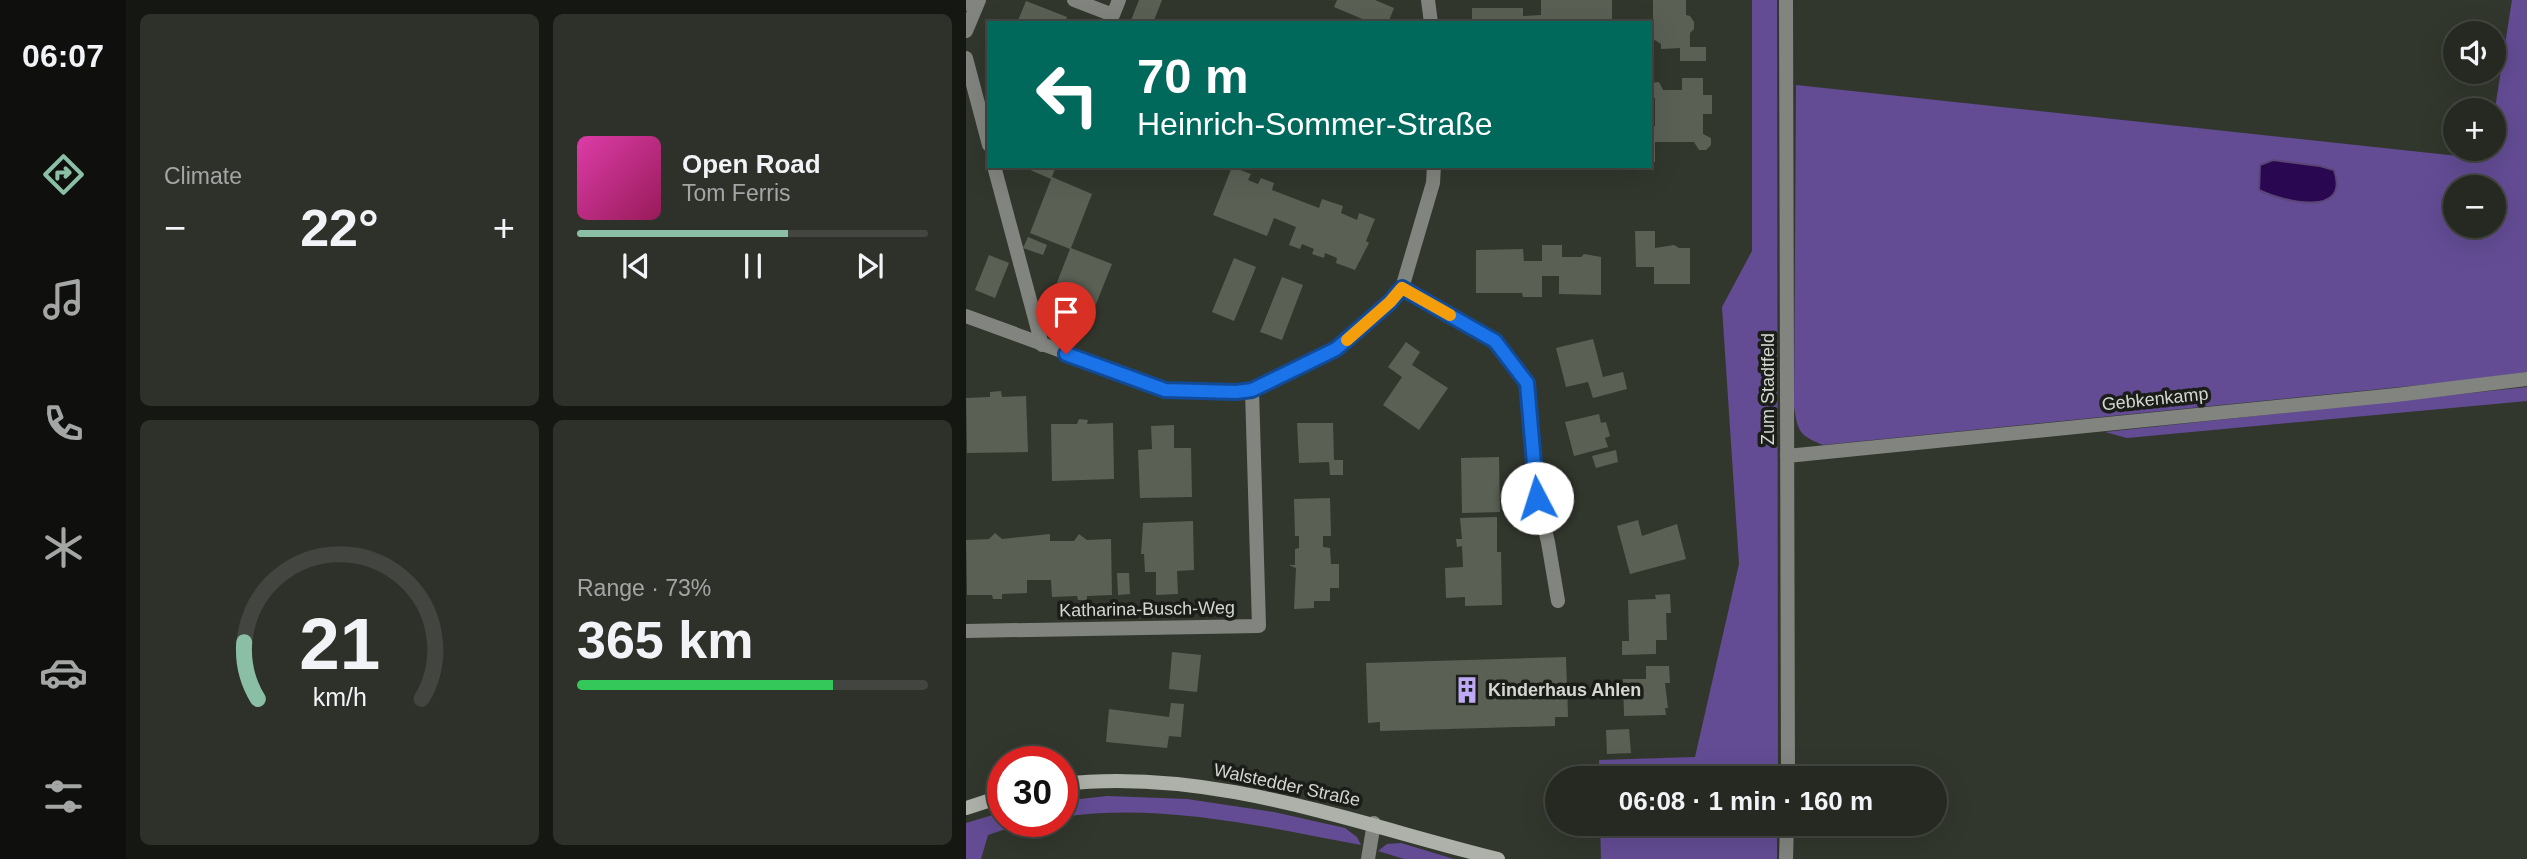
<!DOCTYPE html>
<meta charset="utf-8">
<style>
:root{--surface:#262922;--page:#2e312a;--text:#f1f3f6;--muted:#a4a6a5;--line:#424540;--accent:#8abfa5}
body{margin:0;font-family:Arial,sans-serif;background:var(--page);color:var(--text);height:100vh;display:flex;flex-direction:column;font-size:26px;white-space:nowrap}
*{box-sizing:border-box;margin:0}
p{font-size:23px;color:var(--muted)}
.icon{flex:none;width:38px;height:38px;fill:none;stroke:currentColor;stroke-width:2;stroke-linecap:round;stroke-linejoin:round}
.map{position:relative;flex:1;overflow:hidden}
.side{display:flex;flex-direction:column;gap:14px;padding:14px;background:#151713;width:840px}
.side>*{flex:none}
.top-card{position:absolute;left:21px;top:21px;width:665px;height:147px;border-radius:0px;box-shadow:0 7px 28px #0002,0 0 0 2px var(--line);background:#00695c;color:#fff;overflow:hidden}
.controls{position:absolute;left:1477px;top:21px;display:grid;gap:14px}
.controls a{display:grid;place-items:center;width:63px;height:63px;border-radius:50%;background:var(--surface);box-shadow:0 7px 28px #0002,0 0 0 2px var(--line);font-size:35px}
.speed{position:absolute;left:21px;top:746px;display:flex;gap:14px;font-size:35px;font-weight:700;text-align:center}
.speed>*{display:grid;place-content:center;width:91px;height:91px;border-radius:50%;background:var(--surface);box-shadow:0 7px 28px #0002,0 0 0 2px var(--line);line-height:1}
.speed .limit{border:10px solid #d22;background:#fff;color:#111}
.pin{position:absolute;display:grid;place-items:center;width:60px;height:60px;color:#fff;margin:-72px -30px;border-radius:50% 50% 50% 0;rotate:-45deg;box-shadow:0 0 7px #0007}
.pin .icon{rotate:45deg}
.me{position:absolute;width:77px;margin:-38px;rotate:355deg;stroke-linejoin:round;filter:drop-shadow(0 0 5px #0008)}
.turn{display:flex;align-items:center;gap:24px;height:147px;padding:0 35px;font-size:32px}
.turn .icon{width:91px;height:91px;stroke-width:2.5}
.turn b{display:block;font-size:49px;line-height:60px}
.big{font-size:52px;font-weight:700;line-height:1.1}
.side .widget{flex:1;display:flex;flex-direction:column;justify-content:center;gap:10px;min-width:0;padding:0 24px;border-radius:10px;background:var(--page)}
.side .dial{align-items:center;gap:0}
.dial svg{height:182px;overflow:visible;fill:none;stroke:var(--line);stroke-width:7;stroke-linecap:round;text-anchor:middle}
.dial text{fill:var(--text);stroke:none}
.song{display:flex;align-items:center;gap:21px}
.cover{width:84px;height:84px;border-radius:10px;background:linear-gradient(135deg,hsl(320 70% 55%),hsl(330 70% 35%))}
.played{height:7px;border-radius:4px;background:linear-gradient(90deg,var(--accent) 60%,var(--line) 60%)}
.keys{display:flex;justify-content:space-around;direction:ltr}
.heat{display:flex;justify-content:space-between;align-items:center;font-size:38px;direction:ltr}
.charge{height:10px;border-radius:5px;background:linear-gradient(90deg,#34c759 73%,var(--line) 0)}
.side .tiles{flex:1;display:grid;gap:14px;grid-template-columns:repeat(2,1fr)}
.trip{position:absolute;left:579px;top:766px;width:402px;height:70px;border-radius:35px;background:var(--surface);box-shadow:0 7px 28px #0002,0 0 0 2px var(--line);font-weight:700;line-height:70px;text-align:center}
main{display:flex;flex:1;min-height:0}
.tab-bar{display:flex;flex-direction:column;width:126px;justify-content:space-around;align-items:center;background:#0f100e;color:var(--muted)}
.tab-bar .icon{width:49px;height:49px}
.tab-bar .active{color:var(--accent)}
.tab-bar b{font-size:32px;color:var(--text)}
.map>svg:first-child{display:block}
.green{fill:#634c94;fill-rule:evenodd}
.water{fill:#290851;stroke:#5c4677;stroke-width:2}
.building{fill:#5b6055}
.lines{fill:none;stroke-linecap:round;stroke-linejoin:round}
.lane{stroke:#82847f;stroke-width:14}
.street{stroke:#82847f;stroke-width:14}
.secondary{stroke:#adb1a9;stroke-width:14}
.route-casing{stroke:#114b97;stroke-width:18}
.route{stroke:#1a73e8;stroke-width:12}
.slow{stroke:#f59e0b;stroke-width:12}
.labels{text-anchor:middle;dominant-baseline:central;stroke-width:7;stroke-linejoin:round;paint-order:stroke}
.street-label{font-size:18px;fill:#d4d7d1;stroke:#1b1d19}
.poi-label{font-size:18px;font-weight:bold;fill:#d4d7d1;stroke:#1b1d19;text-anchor:start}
</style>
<main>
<nav class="tab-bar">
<b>06:07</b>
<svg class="icon active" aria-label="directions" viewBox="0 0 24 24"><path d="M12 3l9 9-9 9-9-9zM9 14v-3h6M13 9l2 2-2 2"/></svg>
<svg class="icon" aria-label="music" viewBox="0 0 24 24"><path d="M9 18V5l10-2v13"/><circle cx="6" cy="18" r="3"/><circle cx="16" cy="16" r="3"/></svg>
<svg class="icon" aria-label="phone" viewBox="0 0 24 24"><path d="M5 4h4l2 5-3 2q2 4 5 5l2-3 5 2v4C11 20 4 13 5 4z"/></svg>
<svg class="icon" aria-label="climate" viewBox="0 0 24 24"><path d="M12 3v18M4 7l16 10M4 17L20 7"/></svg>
<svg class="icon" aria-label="car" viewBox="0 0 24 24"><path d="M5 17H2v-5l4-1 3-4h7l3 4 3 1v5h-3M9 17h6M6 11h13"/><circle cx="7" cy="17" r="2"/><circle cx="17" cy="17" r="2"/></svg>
<svg class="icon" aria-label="filters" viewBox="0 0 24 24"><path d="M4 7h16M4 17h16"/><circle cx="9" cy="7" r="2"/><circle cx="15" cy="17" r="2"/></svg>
</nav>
<section class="side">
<div class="tiles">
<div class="widget"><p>Climate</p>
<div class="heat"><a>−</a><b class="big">22°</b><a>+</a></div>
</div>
<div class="widget">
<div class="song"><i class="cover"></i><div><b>Open Road</b><p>Tom Ferris</p></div></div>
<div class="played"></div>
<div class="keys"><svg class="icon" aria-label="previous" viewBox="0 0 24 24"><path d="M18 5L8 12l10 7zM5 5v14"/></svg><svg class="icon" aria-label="pause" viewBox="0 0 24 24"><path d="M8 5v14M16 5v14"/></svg><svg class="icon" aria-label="next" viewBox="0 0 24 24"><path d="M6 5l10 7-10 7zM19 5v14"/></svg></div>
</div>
<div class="widget dial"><svg viewBox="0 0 100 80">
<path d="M14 69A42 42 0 1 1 86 69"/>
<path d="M14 69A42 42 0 0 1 8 44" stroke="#8abfa5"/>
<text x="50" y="56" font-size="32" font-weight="700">21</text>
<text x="50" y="72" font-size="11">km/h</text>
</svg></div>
<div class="widget"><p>Range · 73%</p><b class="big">365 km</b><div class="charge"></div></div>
</div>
</section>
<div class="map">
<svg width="1561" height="859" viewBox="0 0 1561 859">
<rect width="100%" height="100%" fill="#32372d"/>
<path class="green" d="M786,0H811L812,779H634L633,760L729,757L773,564L756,307L786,251Z
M1546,0H1561V372L1484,382L857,445C833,435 832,432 828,407L830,85L1520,159L1522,149H1528V115ZM1489,187H1528V226H1489Z
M1561,387V401L1161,438L1139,432Z
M141,796L221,799L308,812L379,828L391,837L395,845C299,827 194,802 96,817V801Z
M37,812V821H76L52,825L22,835L15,859H0V823Z
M634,824H811V859H635Z
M435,843L488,859H438L412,851L421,844Z"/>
<path class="water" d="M1307,160L1354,166L1368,170C1385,218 1317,202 1293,190L1294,165Z"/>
<path class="building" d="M173,0H196L187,23H164Z
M371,0H409L428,8L422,23H406L368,7Z
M575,0H646V23H506V8H557V16L575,15Z
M687,0H720V15L724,16L728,22V29L724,33V47H740V61H714V48L695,49V44L687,39Z
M60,1L101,17L99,23H51Z
M716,78H737V95H746V114H737V134L745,138V145L740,150H733L728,142H689V162H684V126H689V98L684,97V83L693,82L697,90H716Z
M55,166H90L86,177L126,194L105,248L146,264L124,319L83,303L104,249L64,233L85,179Z
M266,167L285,174L282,180L292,184L295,178L308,183L306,190L353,208L356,199L377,206L375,213L391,220L393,213L409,219L400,241L403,243L389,270L370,263L371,258L359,253L358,258L346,254L348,249L336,244L334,249L323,245L330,227L308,218L301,236L247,215Z
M669,231H689V248L708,245L713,248H724V284H688V267H670Z
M62,237L81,245L77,255L57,248Z
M576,245H596V257H615L618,254L635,257V295L593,294V276H576V297H557L556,293H510V250L557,249L558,261H576Z
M23,255L43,263L29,298L9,290Z
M268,258L290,267L268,321L246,312Z
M316,277L337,285L316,340L294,332Z
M627,339L637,377L657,372L661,389L627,398L622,382L600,387L590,348Z
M440,342L454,352L446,365L482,388L453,430L417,405L436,377L422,367Z
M35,391L36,397L60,396L62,452L1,453L0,398L24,397V392Z
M633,414L635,423L640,422L644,436L639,438L642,447L608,456L599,422Z
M113,419L122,420L121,424L147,423L148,479L86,481L85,424H111Z
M331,423H367L368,460H377V475H364L363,462L333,463Z
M208,425V448H225L226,497L174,498L172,450L186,449L185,426Z
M650,450L652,462L630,468L626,456Z
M533,457L534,512L496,513L495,458Z
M364,498L365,536H357V547L364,548L365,564H373V588H364V601H348V608L328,609L330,568L323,565H329V549L333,548V536H329L328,499Z
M531,517V552H535L536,605L499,606V597L480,598L479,568L497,567L496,546L491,547L490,539H496L494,518Z
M672,520L676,536L711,524L720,559L664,574L651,526Z
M227,521L228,570L211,571L212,594L190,595V572H179L178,554H175L177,523Z
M29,533L36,539L84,534V541H108L113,534L121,540L145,539L146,595L121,596V600H112L111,596L86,597L85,580H61V593L36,594V599H27L26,595H1L0,540L23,539Z
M151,573H163L164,594L152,595Z
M704,594L705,613H700L701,640H690V654L656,655V641H663L662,600L690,599L689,595Z
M206,652L235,655L231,692L203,689Z
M600,657L602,717H589V726L414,731V722L402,723L400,663Z
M680,666H703L704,683H699L702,708H699L700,715L658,716L657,679H680Z
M205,703L218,704L215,737L203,736L201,748L140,742L143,709L203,717Z
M663,729L665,753L641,754L640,730Z"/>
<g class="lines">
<path class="lane" d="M108,0L147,15L153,0
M0,31L13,0
M0,58L23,145
M28,166L76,345
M402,859L408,823"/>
<path class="street" d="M462,0L465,23
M820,0L822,779
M0,3L10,7
M436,288L529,341L561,383L571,498L582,542L592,601
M0,316L199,389L270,392L286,390L370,349L424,302L436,288L467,183L468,166
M821,456L1430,395L1561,379
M0,631L293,626L286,390
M820,859L821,824"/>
<path class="secondary" d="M96,784C246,767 390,824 532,859
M0,808L37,796"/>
</g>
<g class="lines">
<defs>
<path id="route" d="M100,354L199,390L270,392L286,390L370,349L424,302L436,288L529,341L561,383L571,498"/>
</defs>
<use href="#route" class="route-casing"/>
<use href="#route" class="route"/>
<path class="slow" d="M381,340L424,302L436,288L484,315"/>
</g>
<defs>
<symbol id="building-bare" viewBox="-9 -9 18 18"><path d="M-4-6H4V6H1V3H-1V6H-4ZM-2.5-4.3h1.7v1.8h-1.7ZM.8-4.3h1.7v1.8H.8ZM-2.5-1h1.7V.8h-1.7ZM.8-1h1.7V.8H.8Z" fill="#bea9f5" stroke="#1b1d19" stroke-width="2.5" paint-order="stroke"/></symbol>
</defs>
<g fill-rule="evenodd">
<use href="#building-bare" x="482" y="671" width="38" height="38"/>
</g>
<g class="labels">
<g class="street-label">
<text transform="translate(802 389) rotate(-90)">Zum Stadtfeld</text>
<text transform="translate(1189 399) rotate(-6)">Gebkenkamp</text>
<text transform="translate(181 609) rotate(-1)">Katharina-Busch-Weg</text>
<text transform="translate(321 785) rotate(12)">Walstedder Straße</text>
</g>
<g class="poi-label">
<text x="522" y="690">Kinderhaus Ahlen</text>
</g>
</g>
</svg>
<div class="controls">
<a><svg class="icon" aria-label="sound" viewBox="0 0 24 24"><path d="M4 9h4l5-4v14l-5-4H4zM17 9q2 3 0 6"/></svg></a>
<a>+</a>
<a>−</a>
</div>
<div class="speed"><div class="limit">30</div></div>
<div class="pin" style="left:100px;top:354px;background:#d93025"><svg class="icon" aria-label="arrive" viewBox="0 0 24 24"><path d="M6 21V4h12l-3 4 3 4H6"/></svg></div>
<svg class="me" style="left:571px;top:498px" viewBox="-20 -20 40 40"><circle r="19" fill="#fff"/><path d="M0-13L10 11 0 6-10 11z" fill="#1a73e8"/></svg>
<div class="trip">06:08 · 1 min · 160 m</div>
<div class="top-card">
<div class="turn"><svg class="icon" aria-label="left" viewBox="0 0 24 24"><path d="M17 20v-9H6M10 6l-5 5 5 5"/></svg><div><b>70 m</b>Heinrich-Sommer-Straße</div></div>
</div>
</div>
</main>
